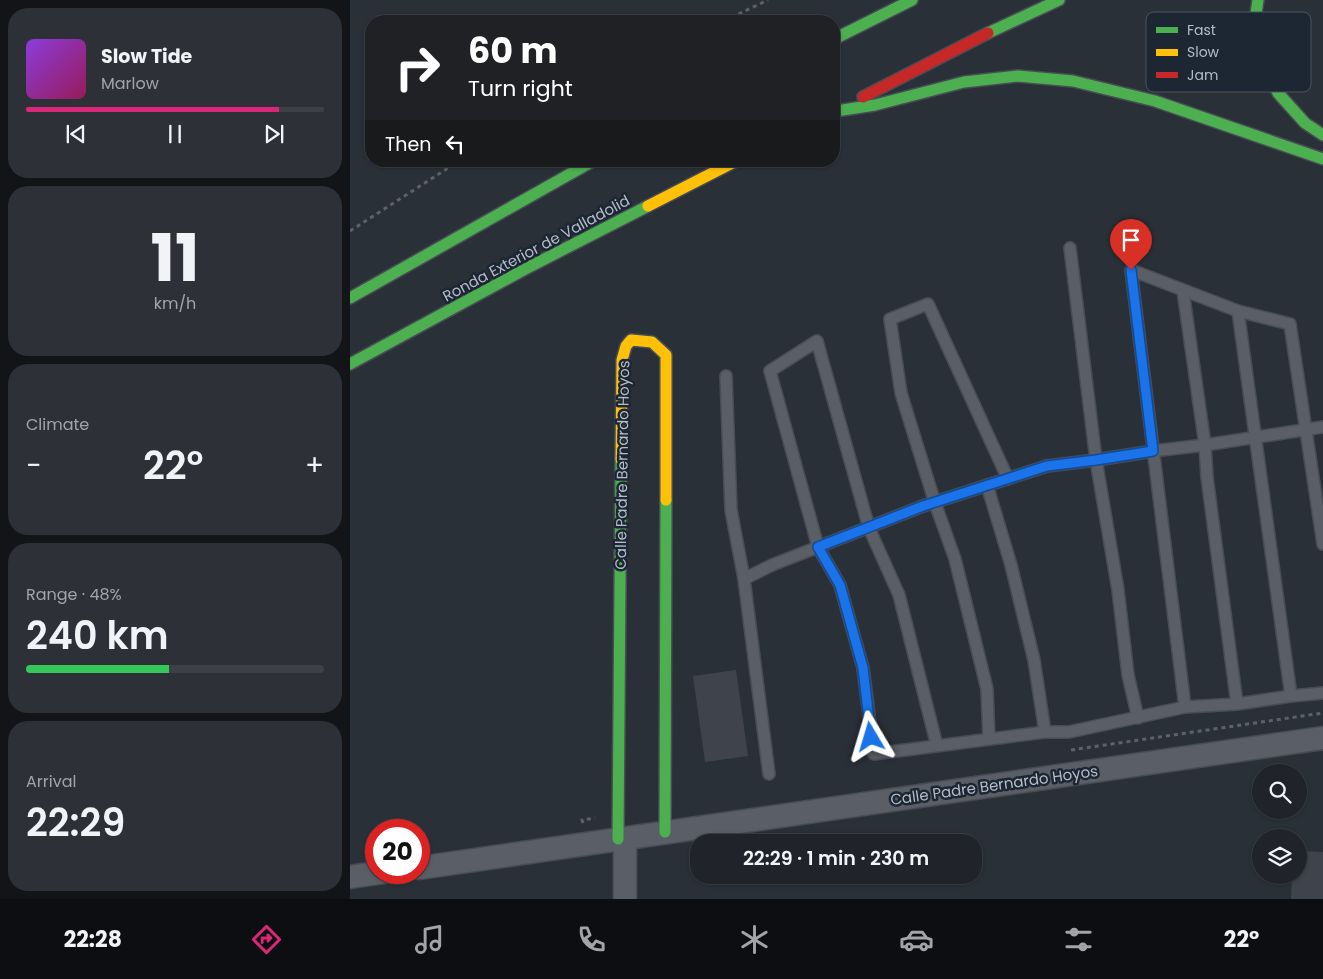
<!DOCTYPE html>
<meta charset="utf-8">
<style>
:root{--surface:#20242a;--page:#2d3036;--text:#f1f3f6;--muted:#a2a4a8;--line:#3d4147;--accent:#db2777}
body{margin:0;font-family:Poppins,sans-serif;background:var(--page);color:var(--text);height:100vh;display:flex;flex-direction:column;font-size:19px;white-space:nowrap}
*{box-sizing:border-box;margin:0}
p{font-size:16px;color:var(--muted)}
.icon{flex:none;width:28px;height:28px;fill:none;stroke:currentColor;stroke-width:2;stroke-linecap:round;stroke-linejoin:round}
.map{position:relative;flex:1;overflow:hidden}
.side{display:flex;flex-direction:column;gap:8px;padding:8px;background:#121417;width:350px}
.side>*{flex:none}
.hud{position:absolute;left:15px;top:15px;width:475px;height:152px;border-radius:20px;box-shadow:0 1px 4px #0004,0 0 0 1px var(--line);background:#202124;color:#fff;overflow:hidden}
.fabs{position:absolute;left:902px;top:764px;display:grid;gap:10px}
.fabs a{display:grid;place-items:center;width:55px;height:55px;border-radius:50%;background:var(--surface);box-shadow:0 1px 4px #0004,0 0 0 1px var(--line);font-size:25px}
.speed{position:absolute;left:15px;top:819px;display:flex;gap:10px;font-size:25px;font-weight:700;text-align:center}
.speed>*{display:grid;place-content:center;width:65px;height:65px;border-radius:50%;background:var(--surface);box-shadow:0 1px 4px #0004,0 0 0 1px var(--line);line-height:1}
.speed .limit{border:8px solid #d22;background:#fff;color:#111}
.pin{position:absolute;display:grid;place-items:center;width:42px;height:42px;color:#fff;margin:-51px -21px;border-radius:50% 50% 50% 0;rotate:-45deg;box-shadow:0 0 5px #0007}
.pin .icon{rotate:45deg}
.me{position:absolute;width:55px;margin:-28px;rotate:353deg;stroke-linejoin:round;filter:drop-shadow(0 0 4px #0008)}
.turn{display:flex;align-items:center;gap:18px;height:105px;padding:0 20px;font-size:22px}
.turn .icon{width:65px;height:65px;stroke-width:2.5}
.turn b{display:block;font-size:35px;line-height:42px}
.then{display:flex;align-items:center;height:48px;padding:0 20px;background:#0003;gap:10px;font-size:19px}
.big{font-size:38px;font-weight:600;line-height:1.1}
.side .tile{flex:1;display:flex;flex-direction:column;justify-content:center;gap:8px;min-width:0;padding:0 18px;border-radius:20px;background:var(--page)}
.side .dial{align-items:center;gap:0}
.dial b{font-size:65px;line-height:1}
.song{display:flex;align-items:center;gap:15px}
.cover{width:60px;height:60px;border-radius:8px;background:linear-gradient(135deg,hsl(270 70% 55%),hsl(330 70% 35%))}
.played{height:5px;border-radius:2px;background:linear-gradient(90deg,var(--accent) 85%,var(--line) 85%)}
.keys{display:flex;justify-content:space-around;direction:ltr}
.heat{display:flex;justify-content:space-between;align-items:center;font-size:28px;direction:ltr}
.charge{height:8px;border-radius:4px;background:linear-gradient(90deg,#34c759 48%,var(--line) 0)}
.trip{position:absolute;left:340px;top:834px;width:292px;height:50px;border-radius:20px;background:var(--surface);box-shadow:0 1px 4px #0004,0 0 0 1px var(--line);font-weight:600;line-height:50px;text-align:center}
.tab-bar{display:flex;height:80px;justify-content:space-around;align-items:center;background:#0d0e11;color:var(--muted)}
.tab-bar .icon{width:35px;height:35px}
.tab-bar .selected{color:var(--accent)}
.tab-bar b{font-size:22px;color:var(--text)}
main{display:flex;flex:1;min-height:0}
.map>svg:first-child{display:block}
.building{fill:#3f444c}
.lines{fill:none;stroke-linecap:round;stroke-linejoin:round}
.lane-casing{stroke:#484c55;stroke-width:14}
.street-casing{stroke:#484c55;stroke-width:25}
.fast-casing{stroke:#484c55;stroke-width:14}
.slow-casing{stroke:#484c55;stroke-width:14}
.jam-casing{stroke:#484c55;stroke-width:14}
.path{stroke:#5c6268;stroke-width:3;stroke-dasharray:4 4;stroke-linecap:butt}
.lane{stroke:#5a5e66;stroke-width:11}
.street{stroke:#5a5e66;stroke-width:22}
.fast{stroke:#4caf50;stroke-width:11}
.slow{stroke:#ffc107;stroke-width:11}
.jam{stroke:#c62828;stroke-width:11}
.route-casing{stroke:#114b97;stroke-width:12}
.route{stroke:#1a73e8;stroke-width:9}
.labels{text-anchor:middle;dominant-baseline:central;stroke-width:5;stroke-linejoin:round;paint-order:stroke}
.street-label{font-size:15px;fill:#b4bcc9;stroke:#1d2633}
.key{fill:#1d2633;stroke:#4a5360;stroke-width:1}
.key-label{font-size:14px;fill:#b4bcc9}
</style>
<main>
<section class="side">
<div class="tile">
<div class="song"><i class="cover"></i><div><b>Slow Tide</b><p>Marlow</p></div></div>
<div class="played"></div>
<div class="keys"><svg class="icon" aria-label="previous" viewBox="0 0 24 24"><path d="M18 5L8 12l10 7zM5 5v14"/></svg><svg class="icon" aria-label="pause" viewBox="0 0 24 24"><path d="M8 5v14M16 5v14"/></svg><svg class="icon" aria-label="next" viewBox="0 0 24 24"><path d="M6 5l10 7-10 7zM19 5v14"/></svg></div>
</div>
<div class="tile dial"><b>11</b><p>km/h</p></div>
<div class="tile"><p>Climate</p>
<div class="heat"><a>−</a><b class="big">22°</b><a>+</a></div>
</div>
<div class="tile"><p>Range · 48%</p><b class="big">240 km</b><div class="charge"></div></div>
<div class="tile"><p>Arrival</p><b class="big">22:29</b></div>
</section>
<div class="map">
<svg width="973" height="899" viewBox="0 0 973 899">
<rect width="100%" height="100%" fill="#2a3038"/>
<path class="building" d="M386,670L398,756L355,762L343,676Z
M949,851L973,852V899H941L942,875H949Z"/>
<g class="lines">
<defs>
<path id="lane" d="M720,248L746,460L768,590L778,675L788,718
M833,291L855,445L857,477L887,704
M888,311L941,696
M376,376L381,510L394,579
M835,707L781,270L888,311L940,324L973,544
M695,732H719L835,707L887,704L941,696L973,693
M639,739L637,689L605,559L585,503L551,393L540,319L578,304L658,479
M587,746L549,595L519,528L467,341L420,371L468,547L490,585L513,668L524,754L695,732L684,660L661,565L637,485
M419,774L394,579L422,565L573,506L697,466L746,460L803,451L855,445L973,427"/>
<path id="street" d="M69,868L973,738
M0,877L34,872
M275,899V838"/>
<path id="fast" d="M908,0L905,20L911,57L928,93L955,123L973,135
M638,33L709,0
M484,39L562,0
M486,111L525,105L614,82L668,76L723,81L805,101L973,159
M0,298L243,161
M0,364L179,267L298,206
M315,832L316,500
M268,839L271,459"/>
<path id="slow" d="M298,206L386,161
M271,459L272,360L276,346L281,340L302,342L316,355V500"/>
<path id="jam" d="M513,97L638,33"/>
</defs>
<use href="#lane" class="lane-casing"/>
<use href="#street" class="street-casing"/>
<use href="#fast" class="fast-casing"/>
<use href="#slow" class="slow-casing"/>
<use href="#jam" class="jam-casing"/>
<path class="path" d="M374,21L418,0
M0,231L109,161
M721,750L973,713
M233,823L232,820L245,818"/>
<use href="#lane" class="lane"/>
<use href="#street" class="street"/>
<use href="#fast" class="fast"/>
<use href="#slow" class="slow"/>
<use href="#jam" class="jam"/>
</g>
<g class="lines">
<defs>
<path id="route" d="M521,737L513,668L490,585L468,547L573,506L697,466L746,460L803,451L781,270"/>
</defs>
<use href="#route" class="route-casing"/>
<use href="#route" class="route"/>
</g>
<g class="labels">
<g class="street-label">
<text transform="translate(186 248) rotate(-28)">Ronda Exterior de Valladolid</text>
<text transform="translate(272 465) rotate(-89)">Calle Padre Bernardo Hoyos</text>
<text transform="translate(644 785) rotate(-8)">Calle Padre Bernardo Hoyos</text>
</g>
</g>
<rect x="796" y="12" width="165" height="80" rx="8" class="key"/>
<rect x="806" y="27" width="22" height="6" fill="#4caf50"/>
<rect x="806" y="49" width="22" height="7" fill="#ffc107"/>
<rect x="806" y="72" width="22" height="6" fill="#c62828"/>
<g class="key-label">
<text x="837" y="35">Fast</text>
<text x="837" y="57">Slow</text>
<text x="837" y="80">Jam</text>
</g>
</svg>
<div class="fabs">
<a><svg class="icon" aria-label="search" viewBox="0 0 24 24"><circle cx="10" cy="10" r="6"/><path d="M15 15l6 6"/></svg></a>
<a><svg class="icon" aria-label="layers" viewBox="0 0 24 24"><path d="M12 4l9 5-9 5-9-5zM3 14l9 5 9-5"/></svg></a>
</div>
<div class="speed"><div class="limit">20</div></div>
<div class="pin" style="left:781px;top:270px;background:#d93025"><svg class="icon" aria-label="arrive" viewBox="0 0 24 24"><path d="M6 21V4h12l-3 4 3 4H6"/></svg></div>
<svg class="me" style="left:521px;top:737px" viewBox="-20 -20 40 40"><path d="M0-17L14 15 0 8-14 15z" fill="#1a73e8" stroke="#fff" stroke-width="4"/></svg>
<div class="trip">22:29 · 1 min · 230 m</div>
<div class="hud">
<div class="turn"><svg class="icon" aria-label="right" viewBox="0 0 24 24"><path d="M7 20v-9h11M14 6l5 5-5 5"/></svg><div><b>60 m</b>Turn right</div></div>
<div class="then">Then<svg class="icon" aria-label="left" viewBox="0 0 24 24"><path d="M17 20v-9H6M10 6l-5 5 5 5"/></svg></div>
</div>
</div>
</main>
<nav class="tab-bar">
<b>22:28</b>
<svg class="icon selected" aria-label="directions" viewBox="0 0 24 24"><path d="M12 3l9 9-9 9-9-9zM9 14v-3h6M13 9l2 2-2 2"/></svg>
<svg class="icon" aria-label="music" viewBox="0 0 24 24"><path d="M9 18V5l10-2v13"/><circle cx="6" cy="18" r="3"/><circle cx="16" cy="16" r="3"/></svg>
<svg class="icon" aria-label="phone" viewBox="0 0 24 24"><path d="M5 4h4l2 5-3 2q2 4 5 5l2-3 5 2v4C11 20 4 13 5 4z"/></svg>
<svg class="icon" aria-label="climate" viewBox="0 0 24 24"><path d="M12 3v18M4 7l16 10M4 17L20 7"/></svg>
<svg class="icon" aria-label="car" viewBox="0 0 24 24"><path d="M5 17H2v-5l4-1 3-4h7l3 4 3 1v5h-3M9 17h6M6 11h13"/><circle cx="7" cy="17" r="2"/><circle cx="17" cy="17" r="2"/></svg>
<svg class="icon" aria-label="filters" viewBox="0 0 24 24"><path d="M4 7h16M4 17h16"/><circle cx="9" cy="7" r="2"/><circle cx="15" cy="17" r="2"/></svg>
<b>22°</b>
</nav>
